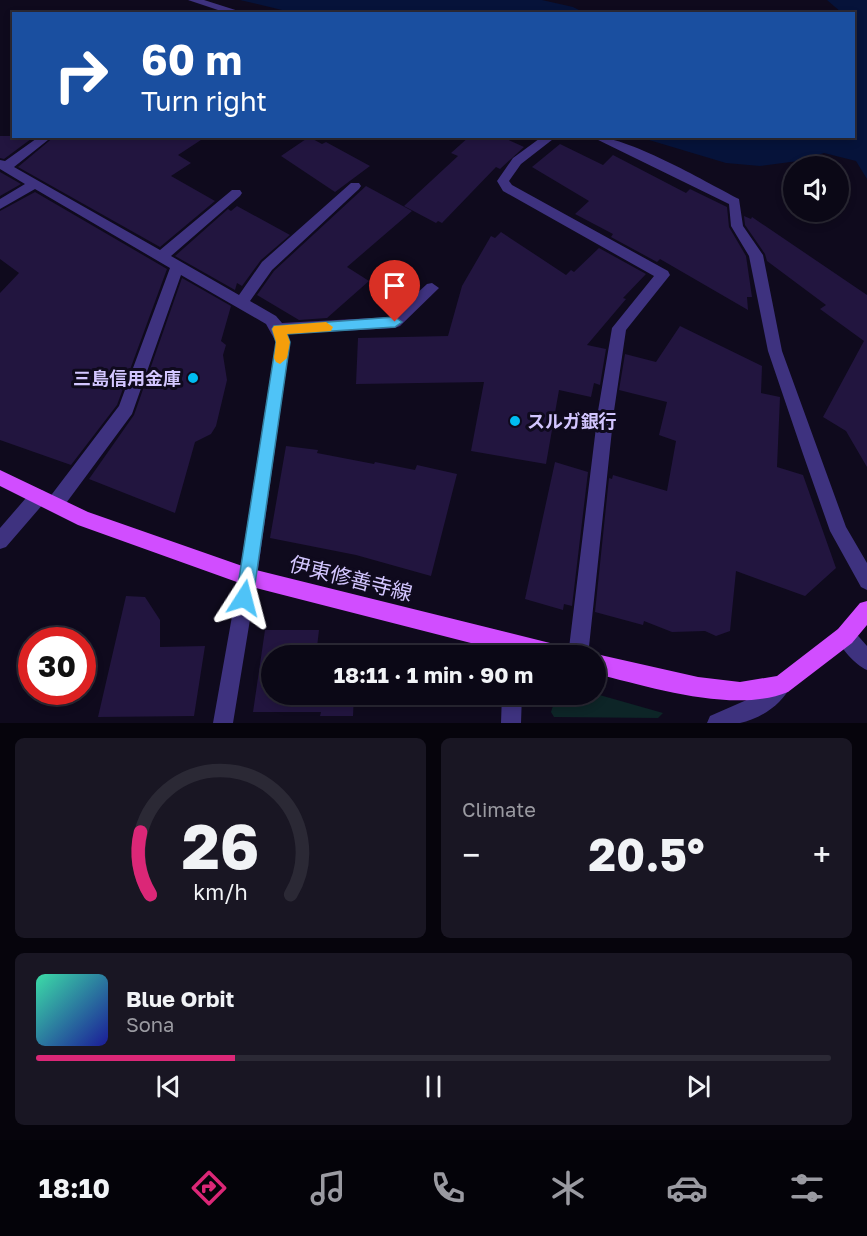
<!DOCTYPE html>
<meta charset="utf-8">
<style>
:root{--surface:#0b0816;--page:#191623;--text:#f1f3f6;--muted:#9a9aa1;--line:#2b2935;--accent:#db2777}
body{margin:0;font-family:"Golos Text","Noto Sans JP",sans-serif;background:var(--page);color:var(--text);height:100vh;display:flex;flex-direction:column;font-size:22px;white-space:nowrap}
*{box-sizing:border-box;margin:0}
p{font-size:20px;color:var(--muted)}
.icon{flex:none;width:33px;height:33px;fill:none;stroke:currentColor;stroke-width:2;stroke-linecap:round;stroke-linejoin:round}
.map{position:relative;height:723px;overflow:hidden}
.drawer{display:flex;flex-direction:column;gap:15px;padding:15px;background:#06040c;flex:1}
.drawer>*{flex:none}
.top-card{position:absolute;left:12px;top:12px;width:843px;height:126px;border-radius:0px;box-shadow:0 3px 9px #0003,0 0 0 2px var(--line);background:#1a4fa0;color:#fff;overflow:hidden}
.controls{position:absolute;left:783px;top:156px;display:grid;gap:12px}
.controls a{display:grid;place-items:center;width:66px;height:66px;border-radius:50%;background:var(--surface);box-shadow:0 3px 9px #0003,0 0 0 2px var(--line);font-size:30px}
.speed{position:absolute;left:18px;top:627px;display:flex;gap:12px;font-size:30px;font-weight:700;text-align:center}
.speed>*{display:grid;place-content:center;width:78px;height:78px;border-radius:50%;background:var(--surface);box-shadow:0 3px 9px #0003,0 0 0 2px var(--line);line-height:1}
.speed .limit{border:9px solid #d22;background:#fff;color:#111}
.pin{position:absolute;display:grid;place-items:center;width:51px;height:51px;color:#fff;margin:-62px -26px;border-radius:50% 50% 50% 0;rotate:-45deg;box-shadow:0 0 6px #0007}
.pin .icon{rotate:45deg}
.me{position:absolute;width:66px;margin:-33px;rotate:9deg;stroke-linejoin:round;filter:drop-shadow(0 0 4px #0008)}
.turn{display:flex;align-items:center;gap:21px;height:126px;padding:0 30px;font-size:27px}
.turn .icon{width:78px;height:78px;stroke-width:2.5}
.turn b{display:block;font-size:42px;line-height:51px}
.big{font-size:45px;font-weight:700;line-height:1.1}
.drawer .tile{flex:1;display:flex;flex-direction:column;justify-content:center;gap:9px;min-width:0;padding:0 21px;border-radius:9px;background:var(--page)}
.drawer .dial{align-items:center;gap:0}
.dial svg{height:156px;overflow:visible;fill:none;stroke:var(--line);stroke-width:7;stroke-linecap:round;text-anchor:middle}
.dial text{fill:var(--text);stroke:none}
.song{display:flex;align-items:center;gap:18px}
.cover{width:72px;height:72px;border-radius:9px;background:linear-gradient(135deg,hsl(160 70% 55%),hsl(240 70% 35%))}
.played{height:6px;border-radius:3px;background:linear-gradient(90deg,var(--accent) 25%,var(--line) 25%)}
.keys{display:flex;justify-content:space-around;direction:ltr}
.heat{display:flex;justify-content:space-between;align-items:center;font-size:33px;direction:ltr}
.drawer .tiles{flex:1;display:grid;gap:15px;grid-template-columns:1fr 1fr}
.tile:last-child{grid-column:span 2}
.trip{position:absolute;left:261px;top:645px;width:345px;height:60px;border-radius:30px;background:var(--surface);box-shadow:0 3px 9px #0003,0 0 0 2px var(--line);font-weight:700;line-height:60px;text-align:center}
.tab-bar{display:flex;height:96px;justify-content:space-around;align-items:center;background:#040309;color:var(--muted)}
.tab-bar .icon{width:42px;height:42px}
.tab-bar .current{color:var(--accent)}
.tab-bar b{font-size:27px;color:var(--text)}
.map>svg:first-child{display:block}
.green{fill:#0d2527}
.water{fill:#06133a}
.building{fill:#22153f}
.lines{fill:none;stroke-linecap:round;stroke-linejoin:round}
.minor{fill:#3e327f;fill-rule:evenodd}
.major{fill:#d14dff;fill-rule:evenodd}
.route{fill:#4fc3f7;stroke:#337fa1;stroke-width:1.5}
.slow{fill:#f59e0b}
.poi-dot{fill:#00bcf1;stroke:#0f0a1d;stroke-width:2}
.labels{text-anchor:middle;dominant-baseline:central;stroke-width:6;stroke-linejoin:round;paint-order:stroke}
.poi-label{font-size:18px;font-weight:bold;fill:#d3c6ff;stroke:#0f0a1d;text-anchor:end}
.near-street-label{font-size:21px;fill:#d3c6ff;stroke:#0f0a1d}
</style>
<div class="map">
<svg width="867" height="723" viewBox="0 0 867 723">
<rect width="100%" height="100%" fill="#0f0a1d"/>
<path class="green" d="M596,694L663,713L658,718L554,717L551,712L554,703L563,695Z"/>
<path class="water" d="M240,0H542L573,7L585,13L327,14L310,10H282Z
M827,0H867V179L856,161L824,153L798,161L760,166L726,163L639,137L854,136V14L842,13Z"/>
<path class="building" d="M0,136H35L4,159L0,158Z
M55,136H207L178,155L191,163L171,176L215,201L160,247L18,167Z
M470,136H500L524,147L500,169L496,167L442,223L438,221L436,223L404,206L458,156L451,153Z
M309,137L322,144L326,142L370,166L335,192L281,156Z
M560,144L603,165L613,155L686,193L690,189L727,207L729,227L746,256L752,297H747L748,310L660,259L657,262L611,237L613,234L575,214L589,201L532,167Z
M0,172L21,184L0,196Z
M366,186L412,211L347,267L369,281L327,318L299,320L257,295L274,271Z
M35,192L167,269L117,405L71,465L0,440V293L19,273L0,259V211Z
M237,206L290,235L261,260L242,286L237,283L235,290L175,256L228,209L231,211Z
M744,216L751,219L752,217L867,295V467L846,431L823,417L864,341L820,309L826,305L767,261L765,254L745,225Z
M501,232L566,275L571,270L574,272L599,248L646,274L623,298L626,299L587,345L606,349L600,385L594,383L591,397L559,390L546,464L471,451L484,382L356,384L358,338L448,336L462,286L491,236L495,238Z
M182,278L231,306L221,341L226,345L223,355L227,380L216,426L211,434L195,442L175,513L89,479L134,415Z
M680,326L762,366L761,393L780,397L777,467L803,475L836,568L805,596L736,571L730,631L716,636L705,631L672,632L644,621L643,625L595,612L609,478L612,479L613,475L667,491L676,441L659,435L667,402L619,390L625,354L656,362Z
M286,446L318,450L317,453L374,464L375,462L415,470L417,465L457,474L431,576L356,555L270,538Z
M555,462L588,472L572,606L564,604L563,610L525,599Z
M126,596L145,597L160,620V647L205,646L194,716L98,717Z
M265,630H319L317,647H357V656H272V694H354L353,716H320L321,712H253Z"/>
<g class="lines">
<path class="minor" d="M188,0H204L248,14H230Z
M40,136H53L14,167L160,250L232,190H240L242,193L240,196L171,256L239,295L262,262L351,183H359L361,186L359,189L272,270L250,301L276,316L282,323L391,317L427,284L432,283L439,288L400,326L395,328L287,334L290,342L257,577L233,723H213L239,577L276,342L266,324L181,275L132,414L61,510L55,512L49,510L46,504L49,498L119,406L170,268L35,189L0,209V199L25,184L0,169V160L5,161Z
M543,136H557L521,164L509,181L512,185L668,271L670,275L626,330L614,411L588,656H568L598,411L612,328L654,276L503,191L497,181L513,158Z
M590,136C628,136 702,180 739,199L743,226L763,255L782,351L846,527L867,563V590L861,587L830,531L803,454L768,351L749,256L731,226L729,204Z
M38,489L44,491L47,497L44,503L6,547L0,549V528L32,491Z
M845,626L852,629L867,646V670C855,665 841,648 835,636L838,629Z
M781,675L788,678L791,685C783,704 760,719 740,723C730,723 717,723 707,723L710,716L758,695L774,678Z
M502,694H522L521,723H501Z"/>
<path class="major" d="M0,470L88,512L248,568L562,646L569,649L572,656H522L248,586L78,525L0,486Z
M867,601V625L852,643L788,692C734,714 651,687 596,674V656H593L596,654L698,677L740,682L777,676L838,629L860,603Z"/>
</g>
<path class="route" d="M395,317L402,322L395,327L287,334L290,342L253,598L250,604L244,606L238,604L236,598L276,342L272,329L274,326Z"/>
<path class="slow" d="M326,322L333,327L331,331L287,334L290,342L287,358L280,364L276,362L274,358L276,342L272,329L274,326Z"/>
<g class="poi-dot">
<circle cx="193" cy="378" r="6"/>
<circle cx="515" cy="421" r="6"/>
</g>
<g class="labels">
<g class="poi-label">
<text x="181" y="378">三島信用金庫</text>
<text x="527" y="421" text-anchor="start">スルガ銀行</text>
</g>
<g class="near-street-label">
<text transform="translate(351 578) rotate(14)">伊東修善寺線</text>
</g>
</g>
</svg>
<div class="controls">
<a><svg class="icon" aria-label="sound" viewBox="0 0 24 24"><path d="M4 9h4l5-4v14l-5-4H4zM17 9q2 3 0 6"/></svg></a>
</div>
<div class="speed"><div class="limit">30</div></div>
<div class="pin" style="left:395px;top:322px;background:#d93025"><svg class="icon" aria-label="arrive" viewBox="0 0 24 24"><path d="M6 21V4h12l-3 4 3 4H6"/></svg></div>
<svg class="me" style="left:244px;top:598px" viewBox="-20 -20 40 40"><path d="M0-17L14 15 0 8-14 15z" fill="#4fc3f7" stroke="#fff" stroke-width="4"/></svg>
<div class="trip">18:11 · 1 min · 90 m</div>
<div class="top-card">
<div class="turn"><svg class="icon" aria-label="right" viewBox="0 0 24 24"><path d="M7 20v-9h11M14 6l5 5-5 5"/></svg><div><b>60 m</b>Turn right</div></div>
</div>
</div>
<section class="drawer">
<div class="tiles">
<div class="tile dial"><svg viewBox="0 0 100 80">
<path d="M14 69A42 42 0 1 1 86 69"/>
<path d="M14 69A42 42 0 0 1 9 37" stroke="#db2777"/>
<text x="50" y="56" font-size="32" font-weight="700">26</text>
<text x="50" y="72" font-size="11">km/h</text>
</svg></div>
<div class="tile"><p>Climate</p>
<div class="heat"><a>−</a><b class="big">20.5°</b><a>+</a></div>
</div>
<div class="tile">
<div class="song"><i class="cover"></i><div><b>Blue Orbit</b><p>Sona</p></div></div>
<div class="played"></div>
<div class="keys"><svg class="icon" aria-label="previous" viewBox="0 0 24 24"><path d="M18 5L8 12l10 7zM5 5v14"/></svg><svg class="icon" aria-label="pause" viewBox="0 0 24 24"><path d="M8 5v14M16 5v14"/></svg><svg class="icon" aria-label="next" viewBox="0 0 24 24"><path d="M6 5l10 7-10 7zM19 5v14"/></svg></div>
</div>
</div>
</section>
<nav class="tab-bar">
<b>18:10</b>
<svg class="icon current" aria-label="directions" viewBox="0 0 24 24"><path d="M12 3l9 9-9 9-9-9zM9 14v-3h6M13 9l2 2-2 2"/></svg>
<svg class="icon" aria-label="music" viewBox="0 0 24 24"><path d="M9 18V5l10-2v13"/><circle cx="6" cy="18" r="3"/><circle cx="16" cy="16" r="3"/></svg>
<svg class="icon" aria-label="phone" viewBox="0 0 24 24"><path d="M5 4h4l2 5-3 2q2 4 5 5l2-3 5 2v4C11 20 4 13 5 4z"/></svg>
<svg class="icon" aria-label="climate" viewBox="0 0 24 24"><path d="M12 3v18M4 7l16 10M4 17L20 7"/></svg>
<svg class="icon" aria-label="car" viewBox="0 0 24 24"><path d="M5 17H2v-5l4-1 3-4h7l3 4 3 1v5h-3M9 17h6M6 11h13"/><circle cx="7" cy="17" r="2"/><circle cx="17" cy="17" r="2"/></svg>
<svg class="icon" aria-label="filters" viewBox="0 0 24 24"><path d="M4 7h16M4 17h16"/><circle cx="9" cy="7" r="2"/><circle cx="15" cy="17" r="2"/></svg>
</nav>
